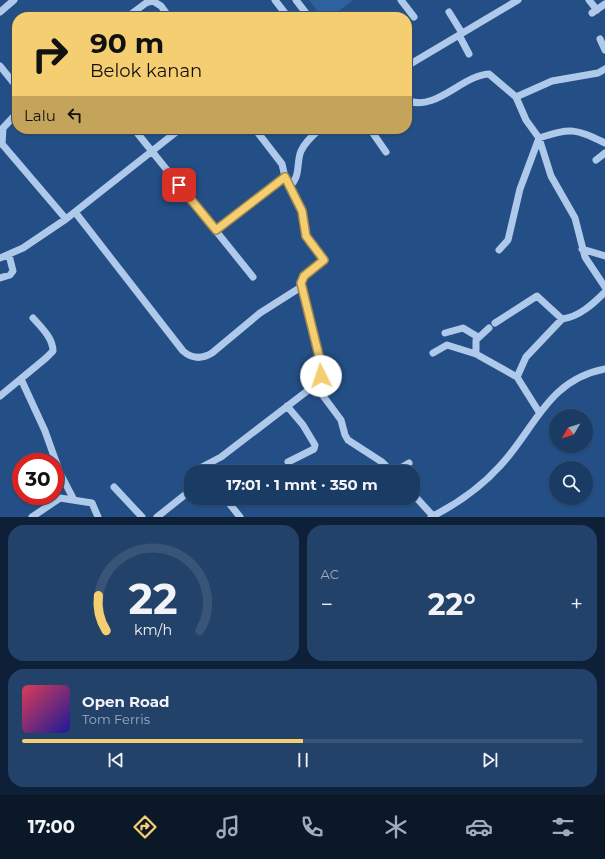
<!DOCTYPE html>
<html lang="id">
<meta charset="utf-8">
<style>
:root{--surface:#1a3b64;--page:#23426a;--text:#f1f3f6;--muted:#9fadbf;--line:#385578;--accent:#f4ce71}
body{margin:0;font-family:Montserrat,sans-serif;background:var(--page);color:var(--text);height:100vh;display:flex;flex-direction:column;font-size:15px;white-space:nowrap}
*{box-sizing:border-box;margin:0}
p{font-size:13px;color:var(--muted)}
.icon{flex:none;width:22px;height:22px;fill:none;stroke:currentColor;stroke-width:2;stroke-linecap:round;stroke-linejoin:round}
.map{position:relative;height:517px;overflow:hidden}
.sheet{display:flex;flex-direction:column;gap:8px;padding:8px;background:#0e2037;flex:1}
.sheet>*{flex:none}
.guide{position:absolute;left:12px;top:12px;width:400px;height:122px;border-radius:16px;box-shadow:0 1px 3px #0004,0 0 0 1px var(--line);background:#f4ce71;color:#111;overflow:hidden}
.needle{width:26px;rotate:231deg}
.controls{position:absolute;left:549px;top:409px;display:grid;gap:8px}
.controls a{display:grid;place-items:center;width:44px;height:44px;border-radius:50%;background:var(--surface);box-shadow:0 1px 3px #0004,0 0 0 1px var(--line);font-size:20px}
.speed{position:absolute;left:12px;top:453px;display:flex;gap:8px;font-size:20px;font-weight:700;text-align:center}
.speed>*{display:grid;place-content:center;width:52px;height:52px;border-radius:50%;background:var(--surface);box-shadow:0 1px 3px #0004,0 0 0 1px var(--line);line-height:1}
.speed .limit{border:6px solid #d22;background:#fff;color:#111}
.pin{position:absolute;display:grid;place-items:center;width:34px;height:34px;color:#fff;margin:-17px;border-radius:8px;box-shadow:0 2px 6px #0006}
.me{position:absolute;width:44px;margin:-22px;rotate:356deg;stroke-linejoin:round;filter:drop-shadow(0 0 3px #0008)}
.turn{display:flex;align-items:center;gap:14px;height:84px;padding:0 12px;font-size:18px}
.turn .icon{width:52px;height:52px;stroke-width:2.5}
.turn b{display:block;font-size:28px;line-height:34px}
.then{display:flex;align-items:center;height:38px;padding:0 12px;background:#0003;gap:8px;font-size:15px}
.big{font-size:30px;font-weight:700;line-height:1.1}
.sheet .tile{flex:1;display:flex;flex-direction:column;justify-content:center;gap:6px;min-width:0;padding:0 14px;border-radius:16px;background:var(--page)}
.sheet .dial{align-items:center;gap:0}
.dial svg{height:104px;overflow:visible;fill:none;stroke:var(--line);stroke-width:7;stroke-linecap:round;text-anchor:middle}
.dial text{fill:var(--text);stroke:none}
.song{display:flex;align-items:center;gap:12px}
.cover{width:48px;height:48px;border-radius:6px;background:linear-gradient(135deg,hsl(350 70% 55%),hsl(240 70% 35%))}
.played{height:4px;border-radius:2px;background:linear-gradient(90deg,var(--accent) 50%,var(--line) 50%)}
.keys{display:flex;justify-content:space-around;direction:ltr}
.heat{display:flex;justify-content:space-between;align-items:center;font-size:22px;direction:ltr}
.sheet .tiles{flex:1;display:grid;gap:8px;grid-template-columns:1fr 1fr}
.tile:last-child{grid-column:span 2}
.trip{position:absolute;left:184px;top:465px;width:236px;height:40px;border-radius:16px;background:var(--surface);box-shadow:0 1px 3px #0004,0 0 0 1px var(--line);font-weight:700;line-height:40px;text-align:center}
.dock{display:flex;height:64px;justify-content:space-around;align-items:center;background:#0a1828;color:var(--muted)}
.dock .icon{width:28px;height:28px}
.dock .active{color:var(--accent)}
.dock b{font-size:18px;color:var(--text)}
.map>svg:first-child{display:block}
.green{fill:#2e619e}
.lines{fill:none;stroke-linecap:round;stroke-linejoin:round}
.minor{stroke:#aec9e9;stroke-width:7}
.route-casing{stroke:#9f8649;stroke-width:10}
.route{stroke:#f4ce71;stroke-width:7}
</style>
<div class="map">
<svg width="605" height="517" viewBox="0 0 605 517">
<rect width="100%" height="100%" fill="#234f86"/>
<path class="green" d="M309,0H353L331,17H322Z"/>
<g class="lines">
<path class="minor" d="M275,0L288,17
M296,0L309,17
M401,0L414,17
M589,0L597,10
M0,12L14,0
M449,12L462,33
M592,13L605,4
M127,17L146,3L153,1L161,6L169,17
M459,35L469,54
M600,39L605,50
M0,66L17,87
M407,66L518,0
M516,97L552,81L598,73L605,69
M407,100C435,113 462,75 489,74L516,97L526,120L539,138L551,176L575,218L585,257L605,287
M134,129L253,277
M370,129L386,152
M0,144H2L66,219
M2,144L3,128L17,113
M596,160L605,153
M290,186C301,176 296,163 301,151C305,142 313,135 320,129
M75,212L183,351C192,359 202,359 212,353L260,313L301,287
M216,230L285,177
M582,249L605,256
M499,250L508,240L520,189L539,138C572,128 574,128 605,143
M0,258L23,248L66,219L180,129
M0,278L10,275L13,271L9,255
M495,323L537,296L562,319
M445,333L463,328L478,337
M433,353L447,345L476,354L517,377L539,412
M476,354V340L489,328
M517,377L526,357L562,319C579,317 593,304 605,292
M21,379L45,431L60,473L74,500
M315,385L341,420L345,435L348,440L382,462L392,472
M0,396L46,358L53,351C53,338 41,327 33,318
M287,406L303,425L315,445L314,449L288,462
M198,472L202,467L221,457L315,385L321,376L322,368L301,283L304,276L324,260L306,235L302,211L285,177L282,164L255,129
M394,472L409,463
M114,487L142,517
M413,494L433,516
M225,498L240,517
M32,517L60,498L92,503L98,517
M157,517L191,490
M431,517C457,504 481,487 500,466C535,429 547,380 605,369"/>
</g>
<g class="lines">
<defs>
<path id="route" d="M179,185L216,230L285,177L302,211L306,236L324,260L304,276L301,283L322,368L321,376"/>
</defs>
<use href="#route" class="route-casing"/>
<use href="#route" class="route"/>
</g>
</svg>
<div class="controls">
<a><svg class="needle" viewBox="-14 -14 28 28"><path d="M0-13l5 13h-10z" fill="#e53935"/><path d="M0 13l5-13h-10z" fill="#9fadbf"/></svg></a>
<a><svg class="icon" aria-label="search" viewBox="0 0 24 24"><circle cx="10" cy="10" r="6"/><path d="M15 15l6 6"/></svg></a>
</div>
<div class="speed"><div class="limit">30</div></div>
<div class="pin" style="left:179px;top:185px;background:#d93025"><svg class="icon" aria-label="arrive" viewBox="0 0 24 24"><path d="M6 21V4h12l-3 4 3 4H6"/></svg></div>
<svg class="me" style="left:321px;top:376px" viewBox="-20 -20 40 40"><circle r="19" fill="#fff"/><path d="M0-13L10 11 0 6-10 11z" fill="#f4ce71"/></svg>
<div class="trip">17:01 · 1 mnt · 350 m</div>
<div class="guide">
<div class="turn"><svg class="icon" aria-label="right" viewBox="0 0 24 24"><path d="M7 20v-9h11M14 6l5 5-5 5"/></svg><div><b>90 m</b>Belok kanan</div></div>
<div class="then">Lalu<svg class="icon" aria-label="left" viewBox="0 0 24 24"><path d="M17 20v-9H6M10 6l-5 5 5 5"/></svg></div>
</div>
</div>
<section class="sheet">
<div class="tiles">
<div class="tile dial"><svg viewBox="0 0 100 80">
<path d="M14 69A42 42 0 1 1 86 69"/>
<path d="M14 69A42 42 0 0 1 8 42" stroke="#f4ce71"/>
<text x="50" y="56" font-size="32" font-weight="700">22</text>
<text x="50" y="72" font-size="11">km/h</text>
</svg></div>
<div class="tile"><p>AC</p>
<div class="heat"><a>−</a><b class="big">22°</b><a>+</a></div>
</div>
<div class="tile">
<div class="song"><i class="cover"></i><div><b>Open Road</b><p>Tom Ferris</p></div></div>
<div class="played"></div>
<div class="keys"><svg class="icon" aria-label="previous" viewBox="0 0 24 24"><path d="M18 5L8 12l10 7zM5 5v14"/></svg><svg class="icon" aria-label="pause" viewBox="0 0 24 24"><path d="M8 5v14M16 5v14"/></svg><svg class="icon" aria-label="next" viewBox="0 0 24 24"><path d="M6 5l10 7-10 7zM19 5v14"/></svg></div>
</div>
</div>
</section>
<nav class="dock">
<b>17:00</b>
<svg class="icon active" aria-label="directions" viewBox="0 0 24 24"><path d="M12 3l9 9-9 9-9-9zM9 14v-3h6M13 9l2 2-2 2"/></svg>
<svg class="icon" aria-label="music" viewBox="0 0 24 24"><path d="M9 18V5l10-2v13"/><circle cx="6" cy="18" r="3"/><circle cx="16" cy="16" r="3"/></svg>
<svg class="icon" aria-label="phone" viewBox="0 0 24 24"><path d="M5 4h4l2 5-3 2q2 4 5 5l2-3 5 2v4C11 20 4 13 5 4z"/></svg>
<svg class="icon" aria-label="climate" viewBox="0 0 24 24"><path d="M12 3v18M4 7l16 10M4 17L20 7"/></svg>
<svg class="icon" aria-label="car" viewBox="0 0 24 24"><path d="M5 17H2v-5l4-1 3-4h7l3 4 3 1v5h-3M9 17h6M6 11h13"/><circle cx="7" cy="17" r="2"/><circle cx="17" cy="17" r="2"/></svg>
<svg class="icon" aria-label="filters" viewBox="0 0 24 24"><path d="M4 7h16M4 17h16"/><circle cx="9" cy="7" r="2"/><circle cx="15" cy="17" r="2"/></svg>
</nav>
